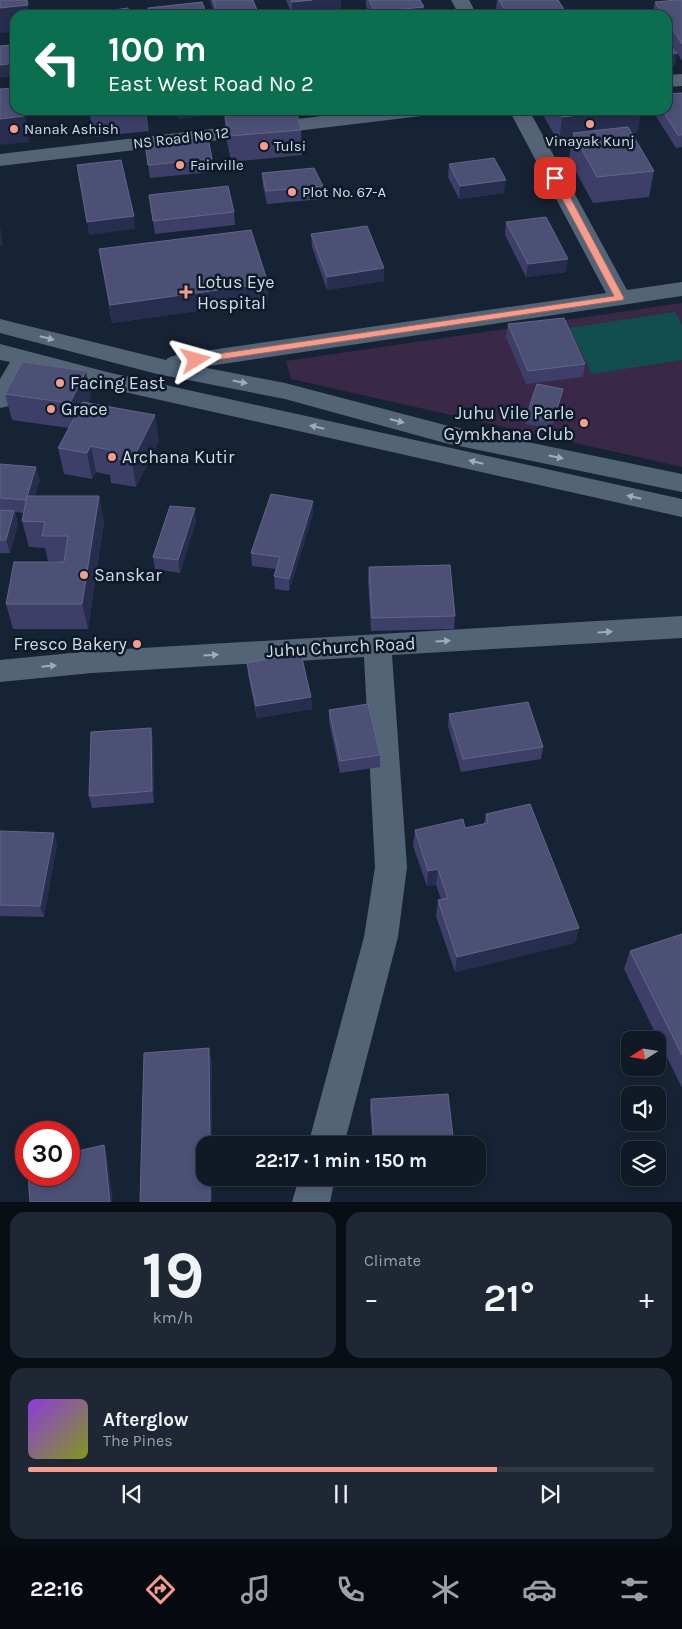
<!DOCTYPE html>
<meta charset="utf-8">
<style>
:root{--surface:#101a27;--page:#1e2733;--text:#f1f3f6;--muted:#9ca1a7;--line:#303844;--accent:#f49d8d}
body{margin:0;font-family:Karla,sans-serif;background:var(--page);color:var(--text);height:100vh;display:flex;flex-direction:column;font-size:19px;white-space:nowrap}
*{box-sizing:border-box;margin:0}
p{font-size:16px;color:var(--muted)}
.icon{flex:none;width:28px;height:28px;fill:none;stroke:currentColor;stroke-width:2;stroke-linecap:round;stroke-linejoin:round}
.map{position:relative;height:1202px;overflow:hidden}
.panel{display:flex;flex-direction:column;gap:10px;padding:10px;background:#090e15;flex:1}
.panel>*{flex:none}
.banner{position:absolute;left:10px;top:10px;width:662px;height:105px;border-radius:15px;box-shadow:0 2px 8px #0003,0 0 0 1px var(--line);background:#0b6e4f;color:#fff;overflow:hidden}
.needle{width:32px;rotate:258deg}
.controls{position:absolute;left:621px;top:1031px;display:grid;gap:10px}
.controls a{display:grid;place-items:center;width:45px;height:45px;border-radius:10px;background:var(--surface);box-shadow:0 2px 8px #0003,0 0 0 1px var(--line);font-size:25px}
.speed{position:absolute;left:15px;top:1121px;display:flex;gap:10px;font-size:25px;font-weight:700;text-align:center}
.speed>*{display:grid;place-content:center;width:65px;height:65px;border-radius:50%;background:var(--surface);box-shadow:0 2px 8px #0003,0 0 0 1px var(--line);line-height:1}
.speed .limit{border:8px solid #d22;background:#fff;color:#111}
.pin{position:absolute;display:grid;place-items:center;width:42px;height:42px;color:#fff;margin:-21px;border-radius:10px;box-shadow:0 2px 8px #0006}
.me{position:absolute;width:55px;margin:-28px;rotate:82deg;stroke-linejoin:round;filter:drop-shadow(0 0 4px #0008)}
.turn{display:flex;align-items:center;gap:18px;height:105px;padding:0 15px;font-size:22px}
.turn .icon{width:65px;height:65px;stroke-width:2.5}
.turn b{display:block;font-size:35px;line-height:42px}
.big{font-size:38px;font-weight:700;line-height:1.1}
.panel .card{flex:1;display:flex;flex-direction:column;justify-content:center;gap:8px;min-width:0;padding:0 18px;border-radius:15px;background:var(--page)}
.panel .dial{align-items:center;gap:0}
.dial b{font-size:65px;line-height:1}
.song{display:flex;align-items:center;gap:15px}
.cover{width:60px;height:60px;border-radius:8px;background:linear-gradient(135deg,hsl(270 70% 55%),hsl(70 70% 35%))}
.played{height:5px;border-radius:2px;background:linear-gradient(90deg,var(--accent) 75%,var(--line) 75%)}
.keys{display:flex;justify-content:space-around;direction:ltr}
.heat{display:flex;justify-content:space-between;align-items:center;font-size:28px;direction:ltr}
.panel .tiles{flex:1;display:grid;gap:10px;grid-template-columns:1fr 1fr}
.card:last-child{grid-column:span 2}
.trip{position:absolute;left:196px;top:1136px;width:290px;height:50px;border-radius:15px;background:var(--surface);box-shadow:0 2px 8px #0003,0 0 0 1px var(--line);font-weight:700;line-height:50px;text-align:center}
.tabs{display:flex;height:80px;justify-content:space-around;align-items:center;background:#060a10;color:var(--muted)}
.tabs .icon{width:35px;height:35px}
.tabs .selected{color:var(--accent)}
.tabs b{font-size:22px;color:var(--text)}
.map>svg:first-child{display:block}
.green{fill:#3a2848}
.water{fill:#124e50}
.lines{fill:none;stroke-linecap:round;stroke-linejoin:round}
.minor{fill:#546477;fill-rule:evenodd}
.wall{fill:#3d3f68}
.shaded-wall{fill:#272d4d}
.building{fill:#4d5075;stroke:#626587}
.oneway{fill:#a0abba}
.route{fill:#f49d8d;stroke:#9f665c}
.poi-dot{fill:#f49d8d;stroke:#0d1a29;stroke-width:2}
.labels{text-anchor:middle;dominant-baseline:central;stroke-width:5;stroke-linejoin:round;paint-order:stroke}
.far-poi-label{font-size:15px;fill:#d2dbe6;stroke:#0d1a29;text-anchor:start}
.far-street-label{font-size:15px;fill:#d2dbe6;stroke:#0d1a29}
.poi-label{font-size:18px;fill:#d2dbe6;stroke:#0d1a29;text-anchor:start}
.street-label{font-size:18px;fill:#d2dbe6;stroke:#0d1a29}
</style>
<div class="map">
<svg width="682" height="1202" viewBox="0 0 682 1202">
<rect width="100%" height="100%" fill="#162334"/>
<path class="green" d="M682,303V467L291,379L286,361Z"/>
<path class="water" d="M675,312L682,325V360L592,374L569,328Z"/>
<g class="lines">
<path class="minor" d="M451,0H469L477,15H459Z
M682,74V86L668,87V75Z
M373,110H432L429,114L422,116L0,166V154Z
M509,110H529L627,290L682,282V296L202,367L285,383L445,425L682,474V492L445,443L285,399L157,374L0,333V319L166,360L168,358L176,355L606,293Z
M0,344L111,373L682,499V517L111,389L30,368L9,406L0,408V379L10,362L0,360Z
M682,616V638L392,655L407,867L398,937L344,1145H308L364,937L375,867L364,657L92,673L0,682V660L92,651Z
M299,1178H335L330,1202H292Z"/>
</g>
<path class="wall" d="M210,0H253L259,15H215Z
M286,0H341V9L292,15Z
M366,0H420L424,7V15H370L366,6Z
M497,0H558L568,15H500L496,9Z
M682,0V61L668,38V15H653L652,14L655,2Z
M682,93V147L676,148L652,110H668Z
M89,110H146L149,131L94,137Z
M176,110H319V111L297,114L301,130L302,155L231,162L226,136L224,112L179,119Z
M543,110H641L637,133H632L654,171L649,197L593,203L569,159L572,141L559,143L543,115Z
M145,143L212,159L213,172L150,178Z
M449,164L504,193L459,199L448,177Z
M262,173L323,186V199L267,204L263,186Z
M149,195L234,212L235,225L155,234Z
M506,222L566,272L526,277L505,235Z
M311,234L384,281L327,290L312,247Z
M99,249L268,301L112,323Z
M508,324L585,364L583,377L526,384L506,337Z
M563,389L562,396L552,429L525,424L526,417Z
M5,394L91,397L88,403L159,441L136,487L111,483L110,475L96,472L92,479L64,474L58,448L69,428L12,420Z
M0,464L40,480L35,496H99L104,522L88,629H13L6,604L64,562L48,561L45,548L29,547L22,521L24,513L15,512L18,524L10,553H0Z
M313,501V514L289,591L275,589L274,576L276,569L252,566L251,553Z
M196,521L180,573L155,569L153,557Z
M369,567L455,616L454,629L371,631L368,580Z
M247,663L311,697L312,709L257,718L248,675Z
M329,710L380,755V767L340,773L329,722Z
M449,714L543,747L541,759L461,772L448,726Z
M151,728L153,740L154,803L92,808L89,796Z
M486,814L579,928L575,943L455,972L436,916L438,900L441,899L436,885L427,886L413,846L415,830L465,828L484,824Z
M0,831L57,844L44,917L0,916Z
M682,934V1088L624,969L630,951Z
M371,1099L454,1145H373L370,1108Z"/>
<path class="shaded-wall" d="M312,0H341V9L292,15V2Z
M28,5L30,15H15V32L0,33V8Z
M424,7V15H375V12Z
M677,53L675,66L668,67V55Z
M15,63V76L0,78V65Z
M24,110H25V112L29,142L0,145V119Z
M178,110H230V112L179,119Z
M619,110H641L637,133L577,140L573,133L572,141L559,143L562,117Z
M506,180L504,193L459,199L460,186Z
M134,216L135,229L89,235L87,222Z
M0,226L3,246H0Z
M568,259L566,272L526,277L528,264Z
M384,268V281L327,290V277Z
M268,283V301L112,323L110,305Z
M86,371L91,397L75,429L70,403Z
M563,389L562,396L552,429L553,422Z
M155,415L159,441L136,487L132,461Z
M91,446L96,472L92,479L87,453Z
M36,467L40,480L30,513L26,500Z
M99,496L104,522L88,629L82,604Z
M313,501V514L289,591V579Z
M195,508L196,521L180,573L178,560Z
M14,511L18,524L10,553L6,540Z
M311,697L312,709L257,718L256,706Z
M151,728L153,740L154,803L152,791Z
M54,833L57,844L44,917L40,906Z
M438,869L436,885L427,886L428,871Z
M579,928L575,943L455,972L457,957Z
M209,1048L212,1062V1145H210Z
M104,1145L107,1154L113,1202H110Z
M210,1178H212V1202H210Z"/>
<path class="building" d="M0,0H27L28,5L0,8Z
M213,0H253L259,15H218Z
M291,0H312L292,2Z
M369,0H420L424,7L375,12Z
M499,0H558L568,15H508Z
M677,0H682V44L668,22V15H663L655,2Z
M202,2L207,15H150L148,8Z
M128,8L130,15H78Z
M12,40H15V63L0,65V46L13,45Z
M668,41L677,53L668,55Z
M15,88V110H24V116L0,119V89Z
M682,93V135H678L662,110H668V94Z
M89,110H105L90,112Z
M224,110H296L301,130L229,136Z
M558,110H619L562,117Z
M628,127L654,171L597,177L573,133Z
M208,137L212,159L148,165L145,143Z
M494,158L506,180L460,186L449,164Z
M121,160L134,216L87,222L77,165Z
M314,168L323,186L266,191L262,173Z
M228,186L234,212L153,221L149,195Z
M546,217L568,259L528,264L506,222Z
M367,226L384,268L327,277L311,234Z
M251,230L268,283L110,305L99,249Z
M564,318L585,364L528,371L508,324Z
M22,362L86,371L70,403L5,394Z
M537,384L563,389L553,422L526,417Z
M83,402L155,415L132,461L107,457L110,450L91,446L87,453L58,448Z
M0,464L36,467L26,500L0,498Z
M271,494L313,501L289,579L274,576L280,557L251,553Z
M27,496H99L82,604H6L14,562H64L68,536H42L45,522L22,521Z
M170,506L195,508L178,560L153,557Z
M0,510L14,511L6,540H0Z
M450,565L455,616L372,618L369,567Z
M301,654L311,697L256,706L247,663Z
M528,702L543,747L463,759L449,714Z
M368,704L380,755L340,761L329,710Z
M151,728L152,791L89,796L91,732Z
M530,804L579,928L457,957L438,900L448,898L438,869L428,871L415,830L463,819L465,828L488,823L486,814Z
M0,831L54,833L40,906L0,905Z
M682,934V1055L630,951Z
M209,1048L210,1145H205V1178H210V1202H140L144,1053Z
M448,1094L454,1145H374L371,1099Z
M104,1145L110,1202H30L28,1175H69V1153Z"/>
<defs><path id="oneway-solid" d="M-6-.8H1V-3.2L6.5 0L1 3.2V.8H-6Z" transform="scale(1.25)"/></defs>
<g class="oneway">
<use href="#oneway-solid" transform="translate(47 338) rotate(14)"/>
<use href="#oneway-solid" transform="translate(240 382) rotate(11)"/>
<use href="#oneway-solid" transform="translate(397 421) rotate(15)"/>
<use href="#oneway-solid" transform="translate(317 427) rotate(-167)"/>
<use href="#oneway-solid" transform="translate(556 457) rotate(12)"/>
<use href="#oneway-solid" transform="translate(476 462) rotate(-167)"/>
<use href="#oneway-solid" transform="translate(634 497) rotate(-167)"/>
<use href="#oneway-solid" transform="translate(605 632) rotate(-3)"/>
<use href="#oneway-solid" transform="translate(443 641) rotate(-3)"/>
<use href="#oneway-solid" transform="translate(211 655) rotate(-3)"/>
<use href="#oneway-solid" transform="translate(49 666) rotate(-6)"/>
</g>
<path class="route" d="M552,176L560,178L624,298L623,300L196,363L191,360L196,357L614,296L551,178Z"/>
<g class="poi-dot">
<circle cx="590" cy="124" r="5"/>
<circle cx="14" cy="129" r="5"/>
<circle cx="264" cy="146" r="5"/>
<circle cx="180" cy="165" r="5"/>
<circle cx="292" cy="192" r="5"/>
<path d="M183.5 284.5h5v5h5v5h-5v5h-5v-5h-5v-5h5z"/>
<circle cx="60" cy="383" r="5"/>
<circle cx="51" cy="409" r="5"/>
<circle cx="584" cy="423" r="5"/>
<circle cx="112" cy="457" r="5"/>
<circle cx="84" cy="575" r="5"/>
<circle cx="137" cy="644" r="5"/>
</g>
<g class="labels">
<g class="far-poi-label">
<text x="24" y="129">Nanak Ashish</text>
<text x="590" y="141" text-anchor="middle">Vinayak Kunj</text>
<text x="274" y="146">Tulsi</text>
<text x="190" y="165">Fairville</text>
<text x="302" y="192">Plot No. 67-A</text>
</g>
<g class="far-street-label">
<text transform="translate(181 138) rotate(-7)">NS Road No 12</text>
</g>
<g class="poi-label">
<text x="197" y="282">Lotus Eye<tspan x="197" dy="21">Hospital</tspan></text>
<text x="70" y="383">Facing East</text>
<text x="61" y="409">Grace</text>
<text x="574" y="413" text-anchor="end">Juhu Vile Parle<tspan x="574" dy="21">Gymkhana Club</tspan></text>
<text x="122" y="457">Archana Kutir</text>
<text x="94" y="575">Sanskar</text>
<text x="127" y="644" text-anchor="end">Fresco Bakery</text>
</g>
<g class="street-label">
<text transform="translate(341 647) rotate(-3)">Juhu Church Road</text>
</g>
</g>
</svg>
<div class="controls">
<a><svg class="needle" viewBox="-14 -14 28 28"><path d="M0-13l5 13h-10z" fill="#e53935"/><path d="M0 13l5-13h-10z" fill="#9ca1a7"/></svg></a>
<a><svg class="icon" aria-label="sound" viewBox="0 0 24 24"><path d="M4 9h4l5-4v14l-5-4H4zM17 9q2 3 0 6"/></svg></a>
<a><svg class="icon" aria-label="layers" viewBox="0 0 24 24"><path d="M12 4l9 5-9 5-9-5zM3 14l9 5 9-5"/></svg></a>
</div>
<div class="speed"><div class="limit">30</div></div>
<div class="pin" style="left:555px;top:178px;background:#d93025"><svg class="icon" aria-label="arrive" viewBox="0 0 24 24"><path d="M6 21V4h12l-3 4 3 4H6"/></svg></div>
<svg class="me" style="left:196px;top:360px" viewBox="-20 -20 40 40"><path d="M0-17L14 15 0 8-14 15z" fill="#f49d8d" stroke="#fff" stroke-width="4"/></svg>
<div class="trip">22:17 · 1 min · 150 m</div>
<div class="banner">
<div class="turn"><svg class="icon" aria-label="left" viewBox="0 0 24 24"><path d="M17 20v-9H6M10 6l-5 5 5 5"/></svg><div><b>100 m</b>East West Road No 2</div></div>
</div>
</div>
<section class="panel">
<div class="tiles">
<div class="card dial"><b>19</b><p>km/h</p></div>
<div class="card"><p>Climate</p>
<div class="heat"><a>−</a><b class="big">21°</b><a>+</a></div>
</div>
<div class="card">
<div class="song"><i class="cover"></i><div><b>Afterglow</b><p>The Pines</p></div></div>
<div class="played"></div>
<div class="keys"><svg class="icon" aria-label="previous" viewBox="0 0 24 24"><path d="M18 5L8 12l10 7zM5 5v14"/></svg><svg class="icon" aria-label="pause" viewBox="0 0 24 24"><path d="M8 5v14M16 5v14"/></svg><svg class="icon" aria-label="next" viewBox="0 0 24 24"><path d="M6 5l10 7-10 7zM19 5v14"/></svg></div>
</div>
</div>
</section>
<nav class="tabs">
<b>22:16</b>
<svg class="icon selected" aria-label="directions" viewBox="0 0 24 24"><path d="M12 3l9 9-9 9-9-9zM9 14v-3h6M13 9l2 2-2 2"/></svg>
<svg class="icon" aria-label="music" viewBox="0 0 24 24"><path d="M9 18V5l10-2v13"/><circle cx="6" cy="18" r="3"/><circle cx="16" cy="16" r="3"/></svg>
<svg class="icon" aria-label="phone" viewBox="0 0 24 24"><path d="M5 4h4l2 5-3 2q2 4 5 5l2-3 5 2v4C11 20 4 13 5 4z"/></svg>
<svg class="icon" aria-label="climate" viewBox="0 0 24 24"><path d="M12 3v18M4 7l16 10M4 17L20 7"/></svg>
<svg class="icon" aria-label="car" viewBox="0 0 24 24"><path d="M5 17H2v-5l4-1 3-4h7l3 4 3 1v5h-3M9 17h6M6 11h13"/><circle cx="7" cy="17" r="2"/><circle cx="17" cy="17" r="2"/></svg>
<svg class="icon" aria-label="filters" viewBox="0 0 24 24"><path d="M4 7h16M4 17h16"/><circle cx="9" cy="7" r="2"/><circle cx="15" cy="17" r="2"/></svg>
</nav>
